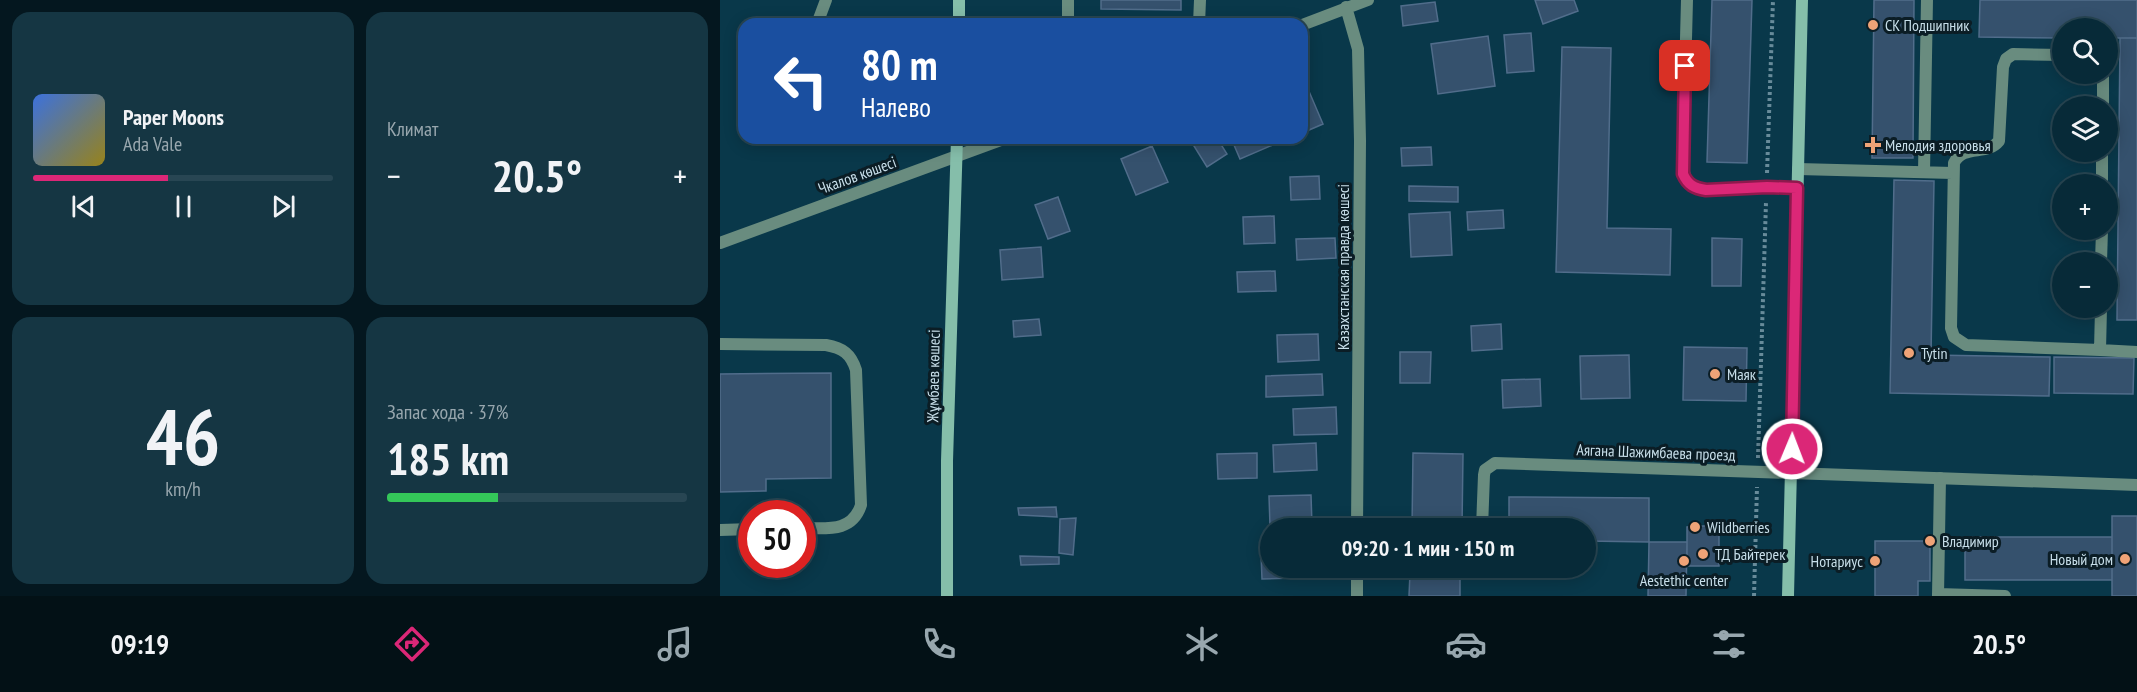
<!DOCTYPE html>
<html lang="ru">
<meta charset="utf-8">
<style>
:root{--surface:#072a38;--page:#153643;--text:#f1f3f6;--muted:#98a7ae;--line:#284653;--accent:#db2777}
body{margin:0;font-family:"PT Sans Narrow",sans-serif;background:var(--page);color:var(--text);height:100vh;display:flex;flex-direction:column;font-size:22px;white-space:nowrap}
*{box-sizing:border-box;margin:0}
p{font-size:20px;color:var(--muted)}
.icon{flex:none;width:33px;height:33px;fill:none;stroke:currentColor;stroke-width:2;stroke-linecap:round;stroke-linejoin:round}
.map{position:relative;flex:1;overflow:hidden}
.details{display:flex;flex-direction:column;gap:12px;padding:12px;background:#04171f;width:720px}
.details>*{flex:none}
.hud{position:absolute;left:18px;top:18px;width:570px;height:126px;border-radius:18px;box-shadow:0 3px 15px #0003,0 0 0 2px var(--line);background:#1a4fa0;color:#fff;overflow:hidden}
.tools{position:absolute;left:1332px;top:18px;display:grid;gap:12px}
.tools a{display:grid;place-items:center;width:66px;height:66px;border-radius:50%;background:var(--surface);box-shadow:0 3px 15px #0003,0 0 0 2px var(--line);font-size:30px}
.speed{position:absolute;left:18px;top:500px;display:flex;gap:12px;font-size:30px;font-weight:700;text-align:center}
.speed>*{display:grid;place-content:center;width:78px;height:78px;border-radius:50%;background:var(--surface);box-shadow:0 3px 15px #0003,0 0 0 2px var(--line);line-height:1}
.speed .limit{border:9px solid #d22;background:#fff;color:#111}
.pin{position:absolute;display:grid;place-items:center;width:51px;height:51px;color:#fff;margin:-26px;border-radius:12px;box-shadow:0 3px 9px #0006}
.me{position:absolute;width:66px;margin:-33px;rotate:1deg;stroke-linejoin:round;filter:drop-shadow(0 0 4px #0008)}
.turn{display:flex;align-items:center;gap:21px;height:126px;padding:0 24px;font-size:27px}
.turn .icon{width:78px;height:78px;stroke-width:2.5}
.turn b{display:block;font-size:42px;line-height:51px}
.big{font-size:45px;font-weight:700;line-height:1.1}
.details .card{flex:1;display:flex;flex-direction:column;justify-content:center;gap:9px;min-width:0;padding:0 21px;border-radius:18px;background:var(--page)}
.details .dial{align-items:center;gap:0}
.dial b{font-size:78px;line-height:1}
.song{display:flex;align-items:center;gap:18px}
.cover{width:72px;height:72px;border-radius:9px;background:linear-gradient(135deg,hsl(220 70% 55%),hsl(50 70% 35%))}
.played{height:6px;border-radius:3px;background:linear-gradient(90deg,var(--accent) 45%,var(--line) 45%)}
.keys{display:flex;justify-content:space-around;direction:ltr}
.heat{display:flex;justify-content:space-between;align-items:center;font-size:33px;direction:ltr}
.charge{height:9px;border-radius:4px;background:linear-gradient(90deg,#34c759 37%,var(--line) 0)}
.details .tiles{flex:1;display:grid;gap:12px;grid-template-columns:repeat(2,1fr)}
.trip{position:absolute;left:540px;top:518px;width:336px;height:60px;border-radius:30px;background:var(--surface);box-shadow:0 3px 15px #0003,0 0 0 2px var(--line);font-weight:700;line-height:60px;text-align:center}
.dock{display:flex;height:96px;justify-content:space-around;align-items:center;background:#031116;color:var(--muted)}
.dock .icon{width:42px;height:42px}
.dock .selected{color:var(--accent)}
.dock b{font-size:27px;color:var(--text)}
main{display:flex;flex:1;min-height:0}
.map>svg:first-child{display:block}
.building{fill:#35516d;stroke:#516d8b;stroke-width:1.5}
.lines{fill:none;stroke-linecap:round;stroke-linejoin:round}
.path{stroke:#688b9a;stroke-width:4;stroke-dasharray:3 3;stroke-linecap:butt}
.service{stroke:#698c7f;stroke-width:12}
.minor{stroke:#698c7f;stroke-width:12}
.secondary{stroke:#85beaa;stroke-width:12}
.route-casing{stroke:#8e194d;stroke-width:15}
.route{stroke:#db2777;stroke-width:10}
.poi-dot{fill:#efa377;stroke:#0b1d25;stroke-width:2}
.labels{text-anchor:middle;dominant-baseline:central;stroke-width:6;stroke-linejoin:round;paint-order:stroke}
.poi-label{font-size:16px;fill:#c8dfea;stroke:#0b1d25;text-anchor:start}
.street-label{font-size:16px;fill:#c8dfea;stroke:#0b1d25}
</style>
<main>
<section class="details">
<div class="tiles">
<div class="card">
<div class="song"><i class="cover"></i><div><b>Paper Moons</b><p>Ada Vale</p></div></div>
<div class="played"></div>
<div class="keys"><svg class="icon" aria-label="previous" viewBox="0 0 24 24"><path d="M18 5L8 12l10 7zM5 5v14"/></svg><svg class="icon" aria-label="pause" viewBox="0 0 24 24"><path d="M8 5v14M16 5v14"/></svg><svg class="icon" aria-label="next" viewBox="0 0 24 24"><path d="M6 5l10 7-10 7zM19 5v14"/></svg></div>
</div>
<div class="card"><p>Климат</p>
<div class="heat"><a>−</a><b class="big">20.5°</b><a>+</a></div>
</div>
<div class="card dial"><b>46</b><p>km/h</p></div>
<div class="card"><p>Запас хода · 37%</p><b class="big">185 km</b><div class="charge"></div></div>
</div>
</section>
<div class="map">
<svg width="1417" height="596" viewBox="0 0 1417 596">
<rect width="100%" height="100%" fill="#09384a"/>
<path class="building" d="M381,0H461V10L381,9Z
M815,0H854L858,11L823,24Z
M992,0H1032L1027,163L987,162Z
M1154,0H1194L1193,158H1152Z
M1260,0H1417V38H1388V28H1342V38L1259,37Z
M715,2L718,21L683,26L681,6Z
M811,33L814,71L787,73L784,35Z
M768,36L775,86L718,94L711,44Z
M1400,38H1417V320H1397Z
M842,47L891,48L887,228L951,229L950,275L836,272Z
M582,75L603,124L582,133Z
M469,138H497L507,154L487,167Z
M511,138H569L520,159Z
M432,146L448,182L416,195L401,159Z
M711,147L712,165L682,166L681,148Z
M599,176L600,199L571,200L570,177Z
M1174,180L1214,181L1211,355L1330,357L1329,396L1170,393Z
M689,186L738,187V202L689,201Z
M338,197L350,231L328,239L315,205Z
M783,210L784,228L748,230L747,212Z
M730,212L732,255L691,257L689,214Z
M554,216L555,243L524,244L523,217Z
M615,238L616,258L577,260L576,239Z
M992,238L1022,239L1021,286H992Z
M321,247L323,277L282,280L280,250Z
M555,271L556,291L518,292L517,272Z
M319,319L321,335L294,337L293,321Z
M781,324L782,349L752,351L751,326Z
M598,334L599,360L558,362L557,335Z
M964,347L1027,348L1026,401L963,400Z
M680,352H711L710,383H680Z
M909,355L910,398L861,399L860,356Z
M1334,357L1414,358L1413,394L1334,393Z
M111,373V478L46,479V491L0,492V374Z
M602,374L603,395L546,397V376Z
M820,379L821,406L783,408L782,380Z
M616,407L617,434L574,435L573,409Z
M596,443L597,470L554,472L553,445Z
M537,453V478L498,479L497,454Z
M693,453L743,454L742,528H692Z
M591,495L592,525L550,526L549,496Z
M789,497L929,498V542L866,541V528H789Z
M336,507L337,517L299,515L298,508Z
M1392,516H1417V596H1392Z
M356,518L353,555L339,553L340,519Z
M999,525V566H967V527Z
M1245,537H1392V580H1245Z
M1155,541H1210V581H1198V596H1155Z
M929,542H967L966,596H928Z
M541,554H550V567H572L573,578L542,579Z
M300,556L339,557V564L301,565Z
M690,573L740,575V596H689Z"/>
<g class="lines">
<path class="path" d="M1047,173L1053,0
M1038,458L1046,202
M1034,596L1037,487"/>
<path class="service" d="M97,24L106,0
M479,24L480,0
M1342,55L1293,54L1286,59L1283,67L1279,141C1267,156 1243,144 1234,163L1231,328L1234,337L1246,345L1380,350L1381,308
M1383,106V74
M1078,169L1233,173
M1204,172L1207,0
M1382,184V152
M1381,262L1382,230
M0,344L106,345C123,348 131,354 136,370L141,505C132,533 106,528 82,528
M1380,350L1417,352
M762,528L764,475L765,470L775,463L1071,473
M0,530L32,529
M1218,594L1285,596
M1218,596L1220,478"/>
<path class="minor" d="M967,0L963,155C963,174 963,186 986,190L1047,187L1077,188
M626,7L638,49L640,141L637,528
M348,24V0
M582,25L648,0
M0,243L286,138
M1071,473L1417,485
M637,596V567"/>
<path class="secondary" d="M239,24V0
M227,596V461L237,138
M1068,596L1082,0"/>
</g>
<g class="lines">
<defs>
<path id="route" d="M965,66L963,174C968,185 974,188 986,190L1047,187L1077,188L1072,449"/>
</defs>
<use href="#route" class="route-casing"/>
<use href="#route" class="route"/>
</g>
<g class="poi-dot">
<circle cx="1153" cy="25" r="6"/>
<path d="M1150 136h6v6h6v6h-6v6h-6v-6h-6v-6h6z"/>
<circle cx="1189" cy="353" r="6"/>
<circle cx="995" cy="374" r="6"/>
<circle cx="975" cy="527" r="6"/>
<circle cx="1210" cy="541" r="6"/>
<circle cx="983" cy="554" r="6"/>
<circle cx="1405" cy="559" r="6"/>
<circle cx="964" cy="561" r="6"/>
<circle cx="1155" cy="561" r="6"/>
</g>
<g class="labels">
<g class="poi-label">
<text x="1165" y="25">СК Подшипник</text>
<text x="1165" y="145">Мелодия здоровья</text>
<text x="1201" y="353">Tytin</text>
<text x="1007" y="374">Маяк</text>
<text x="987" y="527">Wildberries</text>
<text x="1222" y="541">Владимир</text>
<text x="995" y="554">ТД Байтерек</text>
<text x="1393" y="559" text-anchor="end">Новый дом</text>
<text x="1143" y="561" text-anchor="end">Нотариус</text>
<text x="964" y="580" text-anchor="middle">Aestethic center</text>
</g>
<g class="street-label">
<text transform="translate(137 175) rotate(-20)">Чкалов көшесі</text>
<text transform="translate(623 267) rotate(-90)">Казахстанская правда көшесі</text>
<text transform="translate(213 376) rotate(-89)">Жұмбаев көшесі</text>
<text transform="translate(936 452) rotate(2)">Аягана Шажимбаева проезд</text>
</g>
</g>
</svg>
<div class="tools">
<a><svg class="icon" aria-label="search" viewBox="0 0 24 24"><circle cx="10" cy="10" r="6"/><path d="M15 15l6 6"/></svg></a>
<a><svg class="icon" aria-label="layers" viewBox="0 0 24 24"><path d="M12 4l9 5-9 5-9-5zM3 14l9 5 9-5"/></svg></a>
<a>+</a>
<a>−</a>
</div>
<div class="speed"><div class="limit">50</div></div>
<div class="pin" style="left:965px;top:66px;background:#d93025"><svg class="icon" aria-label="arrive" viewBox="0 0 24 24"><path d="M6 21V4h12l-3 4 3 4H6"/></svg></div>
<svg class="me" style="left:1072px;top:449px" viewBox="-20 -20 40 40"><circle r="17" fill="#db2777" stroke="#fff" stroke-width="3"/><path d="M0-11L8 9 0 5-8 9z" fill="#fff"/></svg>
<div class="trip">09:20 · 1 мин · 150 m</div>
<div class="hud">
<div class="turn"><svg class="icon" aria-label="left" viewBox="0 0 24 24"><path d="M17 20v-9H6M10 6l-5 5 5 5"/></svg><div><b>80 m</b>Налево</div></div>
</div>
</div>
</main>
<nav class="dock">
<b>09:19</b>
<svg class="icon selected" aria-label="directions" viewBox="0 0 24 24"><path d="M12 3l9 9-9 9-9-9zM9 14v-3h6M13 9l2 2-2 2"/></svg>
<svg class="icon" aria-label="music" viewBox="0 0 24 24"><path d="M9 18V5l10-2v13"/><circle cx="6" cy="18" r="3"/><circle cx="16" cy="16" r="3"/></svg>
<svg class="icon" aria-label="phone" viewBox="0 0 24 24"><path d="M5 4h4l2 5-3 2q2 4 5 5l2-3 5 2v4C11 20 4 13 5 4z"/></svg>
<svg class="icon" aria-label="climate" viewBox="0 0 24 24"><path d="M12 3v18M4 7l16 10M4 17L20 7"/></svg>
<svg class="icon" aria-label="car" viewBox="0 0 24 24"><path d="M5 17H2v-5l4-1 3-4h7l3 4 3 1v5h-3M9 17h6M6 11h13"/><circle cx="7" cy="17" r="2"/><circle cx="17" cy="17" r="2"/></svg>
<svg class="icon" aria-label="filters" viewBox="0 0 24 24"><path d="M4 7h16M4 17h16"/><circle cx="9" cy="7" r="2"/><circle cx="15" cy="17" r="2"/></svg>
<b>20.5°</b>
</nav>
